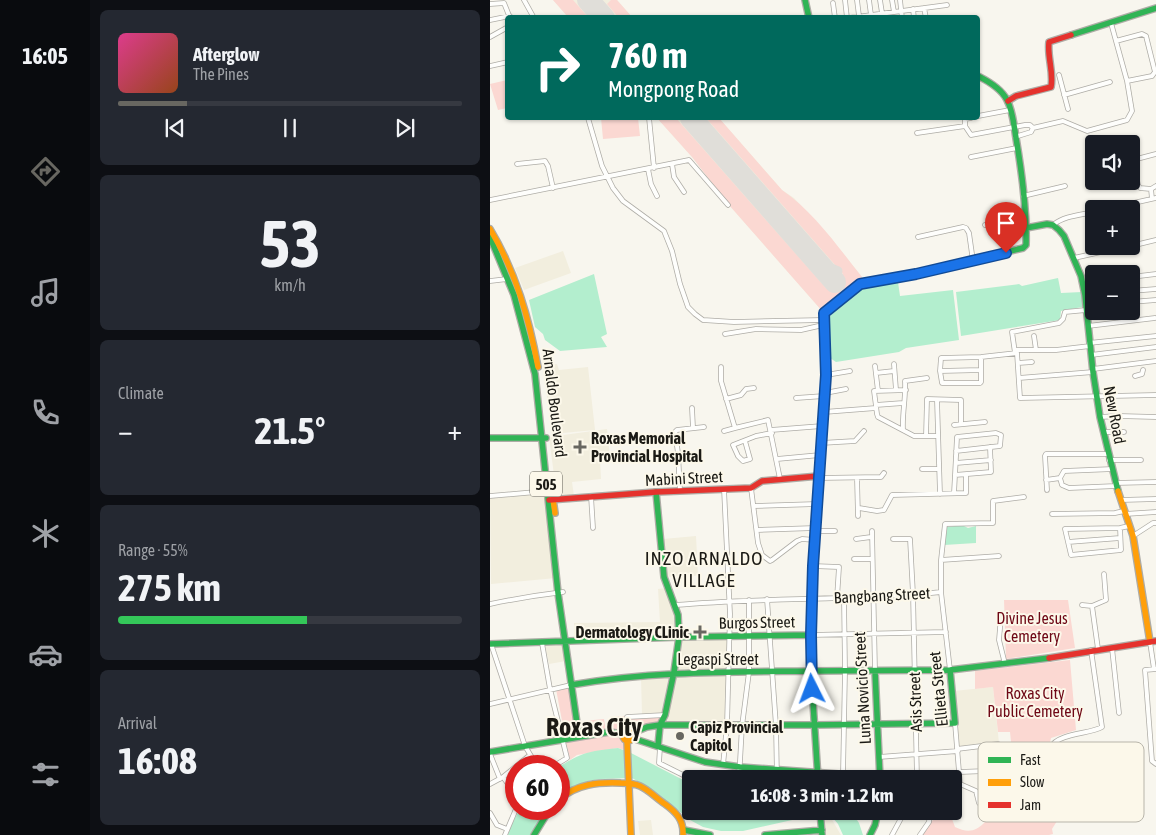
<!DOCTYPE html>
<meta charset="utf-8">
<style>
:root{--surface:#171b24;--page:#242831;--text:#f1f3f6;--muted:#9ea1a6;--line:#363941;--accent:#686761}
body{margin:0;font-family:"Asap Condensed",sans-serif;background:var(--page);color:var(--text);height:100vh;display:flex;flex-direction:column;font-size:19px;white-space:nowrap}
*{box-sizing:border-box;margin:0}
p{font-size:16px;color:var(--muted)}
.icon{flex:none;width:28px;height:28px;fill:none;stroke:currentColor;stroke-width:2;stroke-linecap:round;stroke-linejoin:round}
.map{position:relative;flex:1;overflow:hidden}
.drawer{display:flex;flex-direction:column;gap:10px;padding:10px;background:#0d0f14;width:400px}
.drawer>*{flex:none}
.banner{position:absolute;left:15px;top:15px;width:475px;height:105px;border-radius:5px;box-shadow:0 1px 4px #0004;background:#00695c;color:#fff;overflow:hidden}
.buttons{position:absolute;left:595px;top:135px;display:grid;gap:10px}
.buttons a{display:grid;place-items:center;width:55px;height:55px;border-radius:5px;background:var(--surface);box-shadow:0 1px 4px #0004;font-size:25px}
.speed{position:absolute;left:15px;top:755px;display:flex;gap:10px;font-size:25px;font-weight:700;text-align:center}
.speed>*{display:grid;place-content:center;width:65px;height:65px;border-radius:50%;background:var(--surface);box-shadow:0 1px 4px #0004;line-height:1}
.speed .limit{border:8px solid #d22;background:#fff;color:#111}
.pin{position:absolute;display:grid;place-items:center;width:42px;height:42px;color:#fff;margin:-51px -21px;border-radius:50% 50% 50% 0;rotate:-45deg;box-shadow:0 0 5px #0007}
.pin .icon{rotate:45deg}
.me{position:absolute;width:55px;margin:-28px;rotate:357deg;stroke-linejoin:round;filter:drop-shadow(0 0 4px #0008)}
.turn{display:flex;align-items:center;gap:18px;height:105px;padding:0 20px;font-size:22px}
.turn .icon{width:65px;height:65px;stroke-width:2.5}
.turn b{display:block;font-size:35px;line-height:42px}
.big{font-size:38px;font-weight:700;line-height:1.1}
.drawer .card{flex:1;display:flex;flex-direction:column;justify-content:center;gap:8px;min-width:0;padding:0 18px;border-radius:8px;background:var(--page)}
.drawer .dial{align-items:center;gap:0}
.dial b{font-size:65px;line-height:1}
.song{display:flex;align-items:center;gap:15px}
.cover{width:60px;height:60px;border-radius:8px;background:linear-gradient(135deg,hsl(330 70% 55%),hsl(20 70% 35%))}
.played{height:5px;border-radius:2px;background:linear-gradient(90deg,var(--accent) 20%,var(--line) 20%)}
.keys{display:flex;justify-content:space-around;direction:ltr}
.heat{display:flex;justify-content:space-between;align-items:center;font-size:28px;direction:ltr}
.charge{height:8px;border-radius:4px;background:linear-gradient(90deg,#34c759 55%,var(--line) 0)}
.trip{position:absolute;left:192px;top:770px;width:280px;height:50px;border-radius:5px;background:var(--surface);box-shadow:0 1px 4px #0004;font-weight:700;line-height:50px;text-align:center}
main{display:flex;flex:1;min-height:0}
.menu{display:flex;flex-direction:column;width:90px;justify-content:space-around;align-items:center;background:#090b0e;color:var(--muted)}
.menu .icon{width:35px;height:35px}
.menu .selected{color:var(--accent)}
.menu b{font-size:22px;color:var(--text)}
.map>svg:first-child{display:block}
.built{fill:#f2eede}
.green{fill:#fbd8d2}
.water{fill:#b3eece}
.lines{fill:none;stroke-linecap:round;stroke-linejoin:round}
.taxiway{stroke:#e0ded9;stroke-width:9}
.runway{stroke:#e0ded9;stroke-width:22}
.street-casing{stroke:#aeaca6;stroke-width:5.5}
.fast-casing{stroke:#aeaca6;stroke-width:8}
.slow-casing{stroke:#aeaca6;stroke-width:8}
.jam-casing{stroke:#aeaca6;stroke-width:8}
.street{stroke:#fefefc;stroke-width:4}
.fast{stroke:#30b455;stroke-width:5.5}
.slow{stroke:#ff9f0a;stroke-width:5.5}
.jam{stroke:#e5322d;stroke-width:5.5}
.route-casing{stroke:#114b97;stroke-width:12}
.route{stroke:#1a73e8;stroke-width:9}
.poi-dot{fill:#686761;stroke:#fcf8ea;stroke-width:2}
.labels{text-anchor:middle;dominant-baseline:central;stroke-width:4;stroke-linejoin:round;paint-order:stroke}
.shield{fill:#fcf8ea;stroke:#5e5d55;stroke-width:1}
.shield-label{font-size:15px;font-weight:bold;fill:#1b1a15}
.street-label{font-size:16px;fill:#1b1a15;stroke:#fcf8ea}
.poi-label{font-size:16px;font-weight:bold;fill:#1b1a15;stroke:#fcf8ea;text-anchor:start}
.park-label{font-size:16px;fill:#6e0715;stroke:#fcf8ea}
.quarter-label{font-size:19px;letter-spacing:1px;fill:#1b1a15;stroke:#fcf8ea}
.town-label{font-size:26px;font-weight:bold;fill:#1b1a15;stroke:#fcf8ea}
.key{fill:#fcf8ea;stroke:#b8b5aa;stroke-width:1}
.key-label{font-size:14px;fill:#1b1a15}
</style>
<main>
<nav class="menu">
<b>16:05</b>
<svg class="icon selected" aria-label="directions" viewBox="0 0 24 24"><path d="M12 3l9 9-9 9-9-9zM9 14v-3h6M13 9l2 2-2 2"/></svg>
<svg class="icon" aria-label="music" viewBox="0 0 24 24"><path d="M9 18V5l10-2v13"/><circle cx="6" cy="18" r="3"/><circle cx="16" cy="16" r="3"/></svg>
<svg class="icon" aria-label="phone" viewBox="0 0 24 24"><path d="M5 4h4l2 5-3 2q2 4 5 5l2-3 5 2v4C11 20 4 13 5 4z"/></svg>
<svg class="icon" aria-label="climate" viewBox="0 0 24 24"><path d="M12 3v18M4 7l16 10M4 17L20 7"/></svg>
<svg class="icon" aria-label="car" viewBox="0 0 24 24"><path d="M5 17H2v-5l4-1 3-4h7l3 4 3 1v5h-3M9 17h6M6 11h13"/><circle cx="7" cy="17" r="2"/><circle cx="17" cy="17" r="2"/></svg>
<svg class="icon" aria-label="filters" viewBox="0 0 24 24"><path d="M4 7h16M4 17h16"/><circle cx="9" cy="7" r="2"/><circle cx="15" cy="17" r="2"/></svg>
</nav>
<section class="drawer">
<div class="card">
<div class="song"><i class="cover"></i><div><b>Afterglow</b><p>The Pines</p></div></div>
<div class="played"></div>
<div class="keys"><svg class="icon" aria-label="previous" viewBox="0 0 24 24"><path d="M18 5L8 12l10 7zM5 5v14"/></svg><svg class="icon" aria-label="pause" viewBox="0 0 24 24"><path d="M8 5v14M16 5v14"/></svg><svg class="icon" aria-label="next" viewBox="0 0 24 24"><path d="M6 5l10 7-10 7zM19 5v14"/></svg></div>
</div>
<div class="card dial"><b>53</b><p>km/h</p></div>
<div class="card"><p>Climate</p>
<div class="heat"><a>−</a><b class="big">21.5°</b><a>+</a></div>
</div>
<div class="card"><p>Range · 55%</p><b class="big">275 km</b><div class="charge"></div></div>
<div class="card"><p>Arrival</p><b class="big">16:08</b></div>
</section>
<div class="map">
<svg width="666" height="835" viewBox="0 0 666 835">
<rect width="100%" height="100%" fill="#f8f6ee"/>
<path class="built" d="M63,0H127L142,17H78Z
M167,118H229L292,190L304,198L340,237L372,277V281L367,283L333,312L239,205L202,157Z
M73,251L81,273L34,290L25,268Z
M67,364L69,370L98,367L105,430L62,434L53,366Z
M117,429L120,457L110,458L111,479L82,482L84,496L67,498L59,437Z
M55,493L66,578L1,584L0,498Z
M206,536L208,575L200,577L197,575L176,577L173,539Z
M176,588L185,615L186,636L84,639V623L170,622L168,589Z
M239,637L237,721H177L192,638Z
M74,644L76,661L59,664L55,645Z
M179,676L171,714H152L151,678Z
M503,687L509,743L469,747L464,691Z
M335,813H338L351,835H335Z
M161,820L163,835H150L148,821Z"/>
<path class="green" d="M63,0H83L98,17H78Z
M121,0H127L142,17H128L117,4Z
M17,80V108L8,110L0,84Z
M111,118H148L150,136L113,139Z
M167,118H186L337,289L353,274L216,118H229L292,190C324,212 348,247 372,277V281L367,283L333,312L239,205L202,157Z
M514,600H578L585,648L516,659Z
M580,660L586,730L561,738L554,769L524,771L520,732H508L503,687L485,689V671Z
M80,687L87,734L75,737L66,689Z
M134,716L136,728L121,730L120,717Z
M171,717L170,722L139,727L138,719Z
M114,719L116,731L95,734L93,721Z
M121,733L131,735L134,743V750L128,748L87,755L80,760L76,742Z
M573,770L570,801L574,808H579L580,820L567,821L562,829L563,834L559,835H432L445,817V811H459L465,827C477,833 486,832 495,822L493,816L497,789L513,794L519,785L537,787L538,795L545,796L550,791L558,774Z"/>
<path class="water" d="M104,274L117,334L111,337L117,347L70,351L55,340L53,334L45,327L39,300Z
M568,278L571,293L592,292V307L571,311L570,320L471,336L466,292L529,284L532,286Z
M408,282L410,296L463,290L469,340L416,348L409,352L346,362L340,358L337,319L368,289Z
M472,525L478,528L486,526V543L454,545L457,527Z
M128,748L141,753L201,784V811H361L369,823L373,835H353L348,824L338,812L253,831H231L213,827L200,820L163,790L142,778L111,779L98,781L69,795V767C92,752 101,751 128,748Z
M30,809H57L45,829L43,835H18L20,827Z"/>
<g class="lines">
<path class="taxiway" d="M327,262L348,271L343,277L338,278L333,275"/>
<path class="runway" d="M98,0L114,18
M201,118L345,282"/>
<defs>
<path id="street" d="M34,0L44,18
M355,0L357,18
M367,0L369,16
M379,0L381,15
M390,0L392,13
M402,0L404,12
M410,0L412,18
M343,3L345,18
M0,4L14,3L20,18
M434,8L436,18
M423,9L424,18
M359,18L457,5
M0,20L20,16
M0,37L18,27
M626,41L652,34L656,36L665,72L662,76L637,81
M0,66L18,62
M569,75L578,109
M574,95L620,82
M488,116L520,110
M98,118L112,166L123,188L133,201L174,231L182,251L190,284L198,307L205,314L213,320L244,322L333,320
M159,118L164,168
M475,126V119L481,118
M543,128L573,121L597,131L637,120L642,111L637,81L621,23
M427,133L475,126L481,135L535,125H540L543,128L541,132L525,137
M481,157L527,148
M27,164L55,161L58,166L63,188
M182,164L184,177L194,192
M158,169L161,184L167,196
M661,189L650,188L648,185L643,160L666,154
M533,196L575,186
M662,199L661,189L666,186
M0,200L199,160L238,205
M617,209L666,198
M495,225L535,217
M563,225C574,216 590,215 604,212
M428,237L473,227L476,228L479,233L483,261
M641,246L666,240
M584,258L638,246
M641,277L666,274
M0,281L17,279
M593,284L604,282
M641,291L666,289
M595,295L604,294
M641,302L666,300
M596,307L604,306
M598,326L665,318
M235,334L266,329L311,330L333,325
M544,336L546,350
M599,343L666,336
M525,350H566L600,346
M525,353L522,332L569,323L573,319L575,312L596,310
M601,355L666,347
M491,357V382L490,383H452L450,371L451,358L491,357L527,353L530,398L666,395
M528,363L542,362
M404,364L406,390
M385,366L388,391
M231,367V381L245,428L278,420L290,479
M603,369L666,361
M450,371L491,370
M386,373L404,371
M336,375L360,371
M645,376L652,374L653,370
M529,378L603,372
M416,390L384,391L387,414L388,417L424,436H448
M335,393L356,389
M306,398L334,396
M236,399L251,395L256,389L264,388
M447,400L450,494
M386,405L413,403
M202,408L203,428
M334,412L386,408
M610,417L629,416L666,417
M464,425L495,422
M281,430L332,426
M413,430C412,413 416,398 415,381L437,378
M234,431L245,428
M614,432H634
M436,436L437,399L471,400V424
M255,441L260,459L253,461L248,456L243,445L266,436L282,433
M331,443L365,441L374,431
M287,459L330,455
M619,460H651
M466,463L501,460
M432,469H449
M623,469L574,471L570,478L572,485L579,488L626,486
M465,475L467,437L506,433L511,435L510,446L466,451
M329,478L391,477L394,473
M367,478L368,516
M556,480L570,478
M625,483L666,482
M261,488L268,543L272,555L280,561L282,560L307,541L312,539L325,540
M557,490L555,456L556,454H618
M190,491L188,453L185,432L187,430L214,427
M464,493L465,475L501,472L500,447
M0,496L57,491
M101,496L103,528
M631,500L666,499
M264,506L327,504
M369,508L387,511L394,510L402,495L476,493V475
M562,514L625,513L634,511
M635,514L666,512
M630,528L631,550L581,555L575,529L630,528L639,526
M267,530L325,528
M325,531H345
M382,531L385,671
M643,536L663,523H666
M366,539L381,537
M403,539H420L423,594L427,779
M578,542L630,538
M364,559H381
M451,560L509,556
M323,566L349,567L347,598
M277,599L286,726L287,779
M0,604C24,599 48,595 73,592
M185,605C273,597 362,601 451,592
M592,605L602,606L616,600L614,574
M602,606L608,649
M511,616L509,640L515,664
M321,635L456,632
M660,642L664,669
M52,643L60,689L77,758L64,766
M1,644L35,746L47,766
M622,648L629,713
M666,669L655,670L662,761L666,764
M460,670L451,592V560L455,524L503,523V501L534,497
M0,704L81,685
M465,723L470,784
M138,731L137,717L175,715
M170,747L169,763L201,779
M467,749L508,744
M0,754L10,779
M522,756L521,770L523,777C532,782 546,778 555,774C558,766 557,755 561,747C568,733 601,734 612,727L601,650
M389,757L468,751
M233,765L237,725L240,614L234,489
M470,772L521,770
M353,774L355,671L354,598
M13,777L26,795
M390,777L406,779
M249,779L252,726L259,672V600
M0,784L13,777L40,755
M464,784H470L486,791L489,803
M0,813L7,825L17,829
M15,835L26,809
M402,835L415,811
M430,835L439,822L440,811"/>
<path id="fast" d="M315,0L319,18
M581,35L666,8
M536,228L557,224L563,225L569,230L574,236L591,276L595,295L603,372L610,417L628,491
M0,237L24,295L45,374L68,593L89,737L119,732L134,734
M344,305L370,284L426,274L533,248L536,245C537,209 532,173 526,138C524,126 523,111 517,100C512,90 498,81 488,76
M0,438H56
M166,492L174,577L188,615L189,637L184,672L175,715L170,725L168,746
M0,644L189,637L321,635
M385,671L390,779
M81,685C161,671 240,672 321,671L323,566L326,523
M325,725L465,723L460,670
M142,733L157,727L170,725H325
M142,738L215,762L250,767L390,777
M0,752L89,737
M328,779L321,671L460,670L559,658
M330,811L332,835
M194,830L220,835
M44,835L60,809
M275,835L332,830
M380,835L385,825L388,811"/>
<path id="slow" d="M0,229C26,272 39,319 48,367
M60,479L65,513
M628,491L643,536L660,642
M326,523L336,375L334,313L344,305
M133 736a5 5 0 1 1 10 0a5 5 0 1 1-10 0Z
M137,741L141,835
M69,799C88,784 107,782 131,783C137,783 143,783 150,786C159,790 166,798 175,804C186,812 194,820 193,835"/>
<path id="jam" d="M518,101L526,96L561,87C564,72 557,57 559,42L581,35
M59,500L166,492L261,488L272,481L329,476
M559,658L666,641"/>
</defs>
<use href="#street" class="street-casing"/>
<use href="#fast" class="fast-casing"/>
<use href="#slow" class="slow-casing"/>
<use href="#jam" class="jam-casing"/>
<use href="#street" class="street"/>
<use href="#fast" class="fast"/>
<use href="#slow" class="slow"/>
<use href="#jam" class="jam"/>
</g>
<g class="lines">
<defs>
<path id="route" d="M322,689L321,635L323,566L336,375L334,313L370,284L426,274L516,253"/>
</defs>
<use href="#route" class="route-casing"/>
<use href="#route" class="route"/>
</g>
<g class="poi-dot">
<path d="M87.5 439.5h5v5h5v5h-5v5h-5v-5h-5v-5h5z"/>
<path d="M207.5 624.5h5v5h5v5h-5v5h-5v-5h-5v-5h5z"/>
<circle cx="190" cy="736" r="5"/>
</g>
<g class="labels">
<rect class="shield" x="40" y="471.5" width="32" height="25" rx="4"/>
<g class="shield-label">
<text x="56" y="484">505</text>
</g>
<g class="street-label">
<text transform="translate(65 403) rotate(83)">Arnaldo Boulevard</text>
<text transform="translate(625 415) rotate(79)">New Road</text>
<text transform="translate(194 478) rotate(-3)">Mabini Street</text>
<text transform="translate(392 595) rotate(-3)">Bangbang Street</text>
<text transform="translate(267 622) rotate(-1)">Burgos Street</text>
<text x="228" y="659">Legaspi Street</text>
<text transform="translate(372 688) rotate(-93)">Luna Novicio Street</text>
<text transform="translate(448 689) rotate(-96)">Ellieta Street</text>
<text transform="translate(425 702) rotate(-92)">Asis Street</text>
</g>
<g class="poi-label">
<text x="101" y="438">Roxas Memorial<tspan x="101" dy="18">Provincial Hospital</tspan></text>
<text x="199" y="632" text-anchor="end">Dermatology CLinic</text>
<text x="200" y="727">Capiz Provincial<tspan x="200" dy="18">Capitol</tspan></text>
</g>
<g class="park-label">
<text x="542" y="618">Divine Jesus<tspan x="542" dy="18">Cemetery</tspan></text>
<text x="545" y="693">Roxas City<tspan x="545" dy="18">Public Cemetery</tspan></text>
</g>
<g class="quarter-label">
<text x="214" y="558">INZO ARNALDO<tspan x="214" dy="22">VILLAGE</tspan></text>
</g>
<g class="town-label">
<text x="104" y="727">Roxas City</text>
</g>
</g>
<rect x="488" y="742" width="166" height="80" rx="8" class="key"/>
<rect x="498" y="757" width="23" height="6" fill="#30b455"/>
<rect x="498" y="779" width="23" height="7" fill="#ff9f0a"/>
<rect x="498" y="802" width="23" height="6" fill="#e5322d"/>
<g class="key-label">
<text x="530" y="765">Fast</text>
<text x="530" y="787">Slow</text>
<text x="530" y="810">Jam</text>
</g>
</svg>
<div class="buttons">
<a><svg class="icon" aria-label="sound" viewBox="0 0 24 24"><path d="M4 9h4l5-4v14l-5-4H4zM17 9q2 3 0 6"/></svg></a>
<a>+</a>
<a>−</a>
</div>
<div class="speed"><div class="limit">60</div></div>
<div class="pin" style="left:516px;top:253px;background:#d93025"><svg class="icon" aria-label="arrive" viewBox="0 0 24 24"><path d="M6 21V4h12l-3 4 3 4H6"/></svg></div>
<svg class="me" style="left:322px;top:689px" viewBox="-20 -20 40 40"><path d="M0-17L14 15 0 8-14 15z" fill="#1a73e8" stroke="#fff" stroke-width="4"/></svg>
<div class="trip">16:08 · 3 min · 1.2 km</div>
<div class="banner">
<div class="turn"><svg class="icon" aria-label="right" viewBox="0 0 24 24"><path d="M7 20v-9h11M14 6l5 5-5 5"/></svg><div><b>760 m</b>Mongpong Road</div></div>
</div>
</div>
</main>
